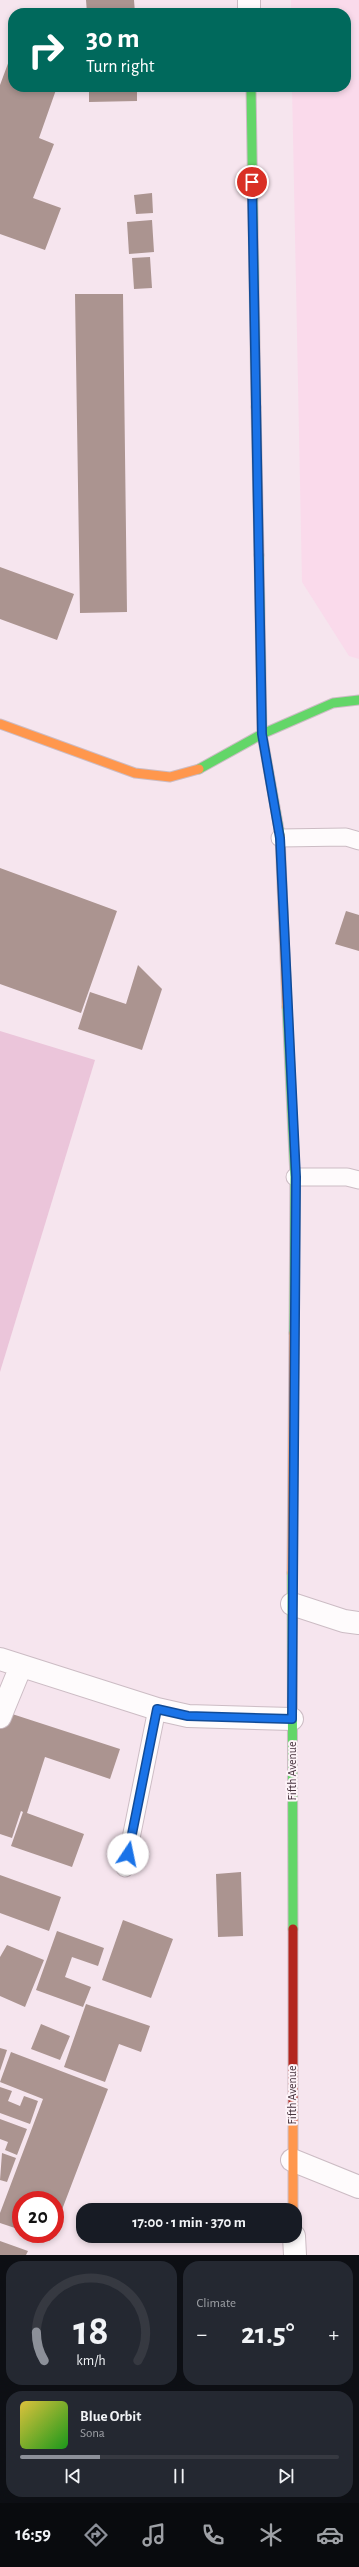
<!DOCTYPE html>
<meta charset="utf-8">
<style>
:root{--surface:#171b24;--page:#242831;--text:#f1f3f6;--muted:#9ea1a6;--line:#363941;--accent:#8c9099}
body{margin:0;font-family:"Alegreya Sans",sans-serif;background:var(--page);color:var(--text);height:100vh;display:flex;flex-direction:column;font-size:15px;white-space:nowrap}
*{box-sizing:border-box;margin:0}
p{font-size:13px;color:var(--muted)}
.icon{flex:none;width:22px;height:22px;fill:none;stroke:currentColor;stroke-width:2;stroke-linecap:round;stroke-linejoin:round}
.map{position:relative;height:2255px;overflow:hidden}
.details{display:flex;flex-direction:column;gap:6px;padding:6px;background:#0d0f14;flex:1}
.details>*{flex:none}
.hud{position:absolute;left:8px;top:8px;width:343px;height:84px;border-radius:16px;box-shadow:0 2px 6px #0003;background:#00695c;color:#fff;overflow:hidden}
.speed{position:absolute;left:12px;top:2191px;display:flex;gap:8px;font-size:20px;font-weight:700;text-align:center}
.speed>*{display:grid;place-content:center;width:52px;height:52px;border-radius:50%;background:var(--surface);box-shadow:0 2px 6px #0003;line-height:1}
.speed .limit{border:6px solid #d22;background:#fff;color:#111}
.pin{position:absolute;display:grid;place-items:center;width:34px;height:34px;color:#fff;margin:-17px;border:2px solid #fff;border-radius:50%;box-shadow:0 1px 4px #0007}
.me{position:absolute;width:44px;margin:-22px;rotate:11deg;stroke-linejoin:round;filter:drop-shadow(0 0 3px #0008)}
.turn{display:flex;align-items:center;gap:14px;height:84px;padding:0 12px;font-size:18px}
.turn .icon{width:52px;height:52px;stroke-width:2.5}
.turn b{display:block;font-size:28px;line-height:34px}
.big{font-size:30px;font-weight:600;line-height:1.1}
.details .tile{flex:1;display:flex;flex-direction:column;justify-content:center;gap:6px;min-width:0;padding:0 14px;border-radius:16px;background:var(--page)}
.details .dial{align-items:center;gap:0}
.dial svg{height:104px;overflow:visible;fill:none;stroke:var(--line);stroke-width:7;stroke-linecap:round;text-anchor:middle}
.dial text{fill:var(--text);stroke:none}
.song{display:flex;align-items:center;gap:12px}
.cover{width:48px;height:48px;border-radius:6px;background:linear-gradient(135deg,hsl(50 70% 55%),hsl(120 70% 35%))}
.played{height:4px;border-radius:2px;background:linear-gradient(90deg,var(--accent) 25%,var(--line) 25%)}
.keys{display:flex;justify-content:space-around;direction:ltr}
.heat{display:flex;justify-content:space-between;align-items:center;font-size:22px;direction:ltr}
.details .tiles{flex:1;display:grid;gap:6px;grid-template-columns:1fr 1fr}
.tile:last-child{grid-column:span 2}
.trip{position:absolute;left:76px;top:2203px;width:226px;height:40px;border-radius:16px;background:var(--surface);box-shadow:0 2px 6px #0003;font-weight:600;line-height:40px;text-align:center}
.tabs{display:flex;height:64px;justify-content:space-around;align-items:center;background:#090b0e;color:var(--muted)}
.tabs .icon{width:28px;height:28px}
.tabs .current{color:var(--accent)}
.tabs b{font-size:18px;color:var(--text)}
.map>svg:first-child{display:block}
.built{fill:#fadaeb}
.green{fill:#ebc5da}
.building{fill:#ab9490}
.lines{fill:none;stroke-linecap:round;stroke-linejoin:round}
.lane-casing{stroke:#ccbcc4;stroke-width:19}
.street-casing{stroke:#ccbcc4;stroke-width:24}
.fast-casing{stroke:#ccbcc4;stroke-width:11}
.slow-casing{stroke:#ccbcc4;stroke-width:11}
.jam-casing{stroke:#ccbcc4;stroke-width:11}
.lane{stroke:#fefbfc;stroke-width:17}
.street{stroke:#fefbfc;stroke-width:22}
.fast{stroke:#63d668;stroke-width:9}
.slow{stroke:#ff974d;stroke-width:9}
.jam{stroke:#b3261e;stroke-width:9}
.route-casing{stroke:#114b97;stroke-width:10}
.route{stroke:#1a73e8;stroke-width:7}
.labels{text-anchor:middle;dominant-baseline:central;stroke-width:4;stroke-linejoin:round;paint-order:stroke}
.street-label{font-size:12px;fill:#45323c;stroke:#fdf3f8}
</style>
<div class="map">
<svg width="359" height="2255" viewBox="0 0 359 2255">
<rect width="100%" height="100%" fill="#f6e5ee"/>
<path class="built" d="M291,0H359V659L349,656L302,582L292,87H346V13H291Z"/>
<path class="green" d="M0,1031L95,1060L0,1372Z"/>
<path class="building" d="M86,0H134L135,13H87Z
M13,50V87H57L39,138L54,144L33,198L61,208L45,250L0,234V85Z
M89,87H137V101L89,102Z
M152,193L153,213L136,214L134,195Z
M152,220L154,252L129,254L127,222Z
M150,257L152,288L134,289L132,258Z
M75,294H123L127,612L80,613Z
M0,567L74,594L57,640L0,619Z
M0,868L117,911L81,1013L0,984Z
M346,911L359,915V951L335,944Z
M138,965L162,989L142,1050L78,1029L90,992L126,1004Z
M6,1712L120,1749L110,1779L45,1757L27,1813L84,1834L72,1867L11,1846L23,1812L21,1811L12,1838L0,1834V1729Z
M241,1872L243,1936L218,1937L216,1874Z
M0,1875L61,1897L49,1931L0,1913Z
M123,1920L173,1939L151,1998L102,1980Z
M57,1931L104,1948L98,1966L72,1957L65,1977L91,1987L83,2007L36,1990Z
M7,1945L44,1960L25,2007L0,1996V1957Z
M86,2004L150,2026L141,2052L119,2044L105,2082L64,2067Z
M41,2024L70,2036L60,2060L31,2049Z
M0,2048L7,2050L0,2071Z
M11,2052L108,2089L55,2228V2200H21V2230L0,2223V2213L43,2099L0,2082Z
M0,2087L12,2091L8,2101L20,2106L24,2096L38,2101L30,2124L0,2113Z
M0,2119L27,2129L17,2155L5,2150L8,2142L0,2139Z
M2,2153L16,2158L7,2182L0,2180Z
M31,2234H53L50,2241Z
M0,2241L28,2251L26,2255H0Z"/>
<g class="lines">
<defs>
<path id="lane" d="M280,838L346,837L359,841
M295,1177H347L359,1180
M125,1868L157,1709"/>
<path id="street" d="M249,0V13
M292,1604L344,1621L359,1623
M0,1659L157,1709L188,1716L292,1719
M0,1717L21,1666
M292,2160L359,2187
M294,2236L295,2255"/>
<path id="fast" d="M251,87L256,407
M259,555L262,734L280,835
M199,769L262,734L333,703L359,700
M287,1007L295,1177L294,1333
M292,1573L293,1929"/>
<path id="slow" d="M256,407L259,555
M0,724L135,773L170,777L199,769
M280,835L287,1007
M292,1573L294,1333
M293,2119V2210"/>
<path id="jam" d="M293,1929V2119"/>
</defs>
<use href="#lane" class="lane-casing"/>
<use href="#street" class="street-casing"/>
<use href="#fast" class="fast-casing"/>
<use href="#slow" class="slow-casing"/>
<use href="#jam" class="jam-casing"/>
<use href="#lane" class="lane"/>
<use href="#street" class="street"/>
<use href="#fast" class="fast"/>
<use href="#slow" class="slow"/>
<use href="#jam" class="jam"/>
</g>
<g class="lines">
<defs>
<path id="route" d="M128,1854L157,1709L188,1716L292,1719L296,1177L280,838L262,734L252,182"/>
</defs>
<use href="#route" class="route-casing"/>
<use href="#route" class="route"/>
</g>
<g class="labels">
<g class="street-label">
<text transform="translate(292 1771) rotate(-90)">Fifth Avenue</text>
<text transform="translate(292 2095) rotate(-90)">Fifth Avenue</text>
</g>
</g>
</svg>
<div class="speed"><div class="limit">20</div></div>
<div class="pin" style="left:252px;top:182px;background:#d93025"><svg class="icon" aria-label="arrive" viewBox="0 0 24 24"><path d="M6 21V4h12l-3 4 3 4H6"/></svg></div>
<svg class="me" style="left:128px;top:1854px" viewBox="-20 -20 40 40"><circle r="19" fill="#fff"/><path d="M0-13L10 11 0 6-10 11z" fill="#1a73e8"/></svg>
<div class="trip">17:00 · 1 min · 370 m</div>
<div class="hud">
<div class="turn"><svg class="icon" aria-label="right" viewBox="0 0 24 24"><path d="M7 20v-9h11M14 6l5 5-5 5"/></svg><div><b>30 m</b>Turn right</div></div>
</div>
</div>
<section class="details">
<div class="tiles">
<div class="tile dial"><svg viewBox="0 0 100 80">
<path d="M14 69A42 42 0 1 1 86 69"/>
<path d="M14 69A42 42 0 0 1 8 47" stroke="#8c9099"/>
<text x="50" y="56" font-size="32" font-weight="700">18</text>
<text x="50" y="72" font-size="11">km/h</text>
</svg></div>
<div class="tile"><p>Climate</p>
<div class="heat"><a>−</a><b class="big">21.5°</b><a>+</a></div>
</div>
<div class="tile">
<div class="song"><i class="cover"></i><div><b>Blue Orbit</b><p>Sona</p></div></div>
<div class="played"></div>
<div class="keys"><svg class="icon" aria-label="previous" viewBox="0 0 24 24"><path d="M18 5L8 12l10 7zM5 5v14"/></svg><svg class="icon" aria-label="pause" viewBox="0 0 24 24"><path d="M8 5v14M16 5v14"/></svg><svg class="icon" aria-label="next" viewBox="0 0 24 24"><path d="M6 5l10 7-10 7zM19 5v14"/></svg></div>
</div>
</div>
</section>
<nav class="tabs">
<b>16:59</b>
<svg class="icon current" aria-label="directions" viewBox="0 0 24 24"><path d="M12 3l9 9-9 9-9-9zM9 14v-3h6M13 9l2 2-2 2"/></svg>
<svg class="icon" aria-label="music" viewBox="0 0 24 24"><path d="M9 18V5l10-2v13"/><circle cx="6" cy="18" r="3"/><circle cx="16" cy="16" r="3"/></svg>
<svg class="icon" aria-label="phone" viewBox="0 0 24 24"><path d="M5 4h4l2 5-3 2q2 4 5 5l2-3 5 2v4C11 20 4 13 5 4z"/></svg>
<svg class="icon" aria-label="climate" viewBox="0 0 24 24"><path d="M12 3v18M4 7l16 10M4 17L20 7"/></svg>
<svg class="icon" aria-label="car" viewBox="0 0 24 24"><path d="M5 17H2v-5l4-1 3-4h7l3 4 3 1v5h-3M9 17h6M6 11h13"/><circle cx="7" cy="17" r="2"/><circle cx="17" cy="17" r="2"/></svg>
</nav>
